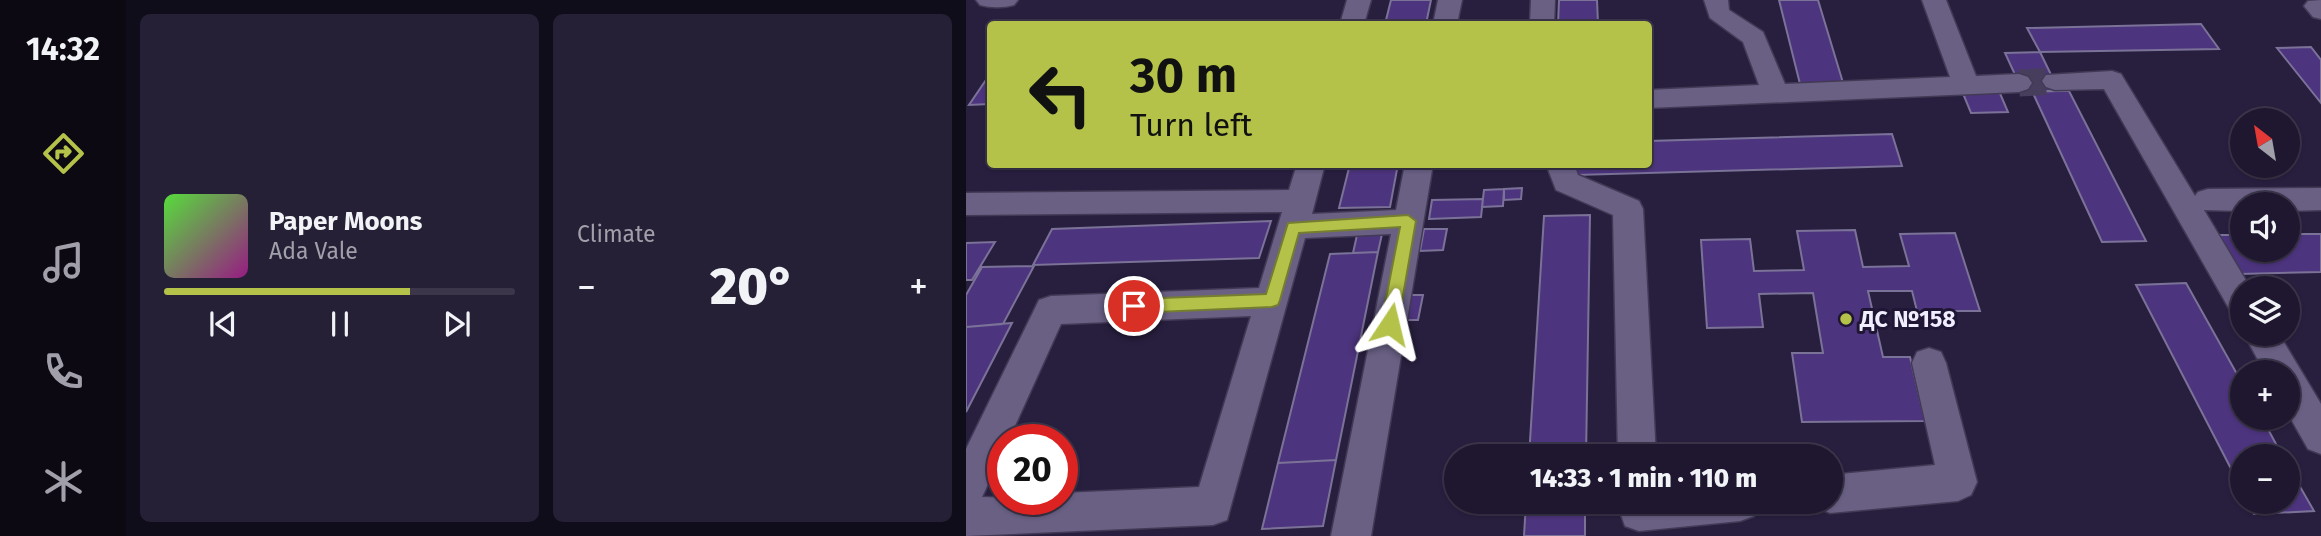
<!DOCTYPE html>
<meta charset="utf-8">
<style>
:root{--surface:#1e172f;--page:#262037;--text:#f1f3f6;--muted:#a19faa;--line:#3c364b;--accent:#b4c24a}
body{margin:0;font-family:"Fira Sans",sans-serif;background:var(--page);color:var(--text);height:100vh;display:flex;flex-direction:column;font-size:26px;white-space:nowrap}
*{box-sizing:border-box;margin:0}
p{font-size:23px;color:var(--muted)}
.icon{flex:none;width:38px;height:38px;fill:none;stroke:currentColor;stroke-width:2;stroke-linecap:round;stroke-linejoin:round}
.map{position:relative;flex:1;overflow:hidden}
.sheet{display:flex;flex-direction:column;gap:14px;padding:14px;background:#100d1a;width:840px}
.sheet>*{flex:none}
.hud{position:absolute;left:21px;top:21px;width:665px;height:147px;border-radius:7px;box-shadow:0 2px 5px #0004,0 0 0 2px var(--line);background:#b4c24a;color:#111;overflow:hidden}
.needle{width:46px;rotate:329deg}
.fabs{position:absolute;left:1264px;top:108px;display:grid;gap:14px}
.fabs a{display:grid;place-items:center;width:70px;height:70px;border-radius:50%;background:var(--surface);box-shadow:0 2px 5px #0004,0 0 0 2px var(--line);font-size:35px}
.speed{position:absolute;left:21px;top:424px;display:flex;gap:14px;font-size:35px;font-weight:700;text-align:center}
.speed>*{display:grid;place-content:center;width:91px;height:91px;border-radius:50%;background:var(--surface);box-shadow:0 2px 5px #0004,0 0 0 2px var(--line);line-height:1}
.speed .limit{border:10px solid #d22;background:#fff;color:#111}
.pin{position:absolute;display:grid;place-items:center;width:60px;height:60px;color:#fff;margin:-30px;border:4px solid #fff;border-radius:50%;box-shadow:0 2px 7px #0007}
.me{position:absolute;width:77px;margin:-38px;rotate:10deg;stroke-linejoin:round;filter:drop-shadow(0 0 5px #0008)}
.turn{display:flex;align-items:center;gap:24px;height:147px;padding:0 28px;font-size:32px}
.turn .icon{width:91px;height:91px;stroke-width:2.5}
.turn b{display:block;font-size:49px;line-height:60px}
.big{font-size:52px;font-weight:800;line-height:1.1}
.sheet .card{flex:1;display:flex;flex-direction:column;justify-content:center;gap:10px;min-width:0;padding:0 24px;border-radius:10px;background:var(--page)}
.song{display:flex;align-items:center;gap:21px}
.cover{width:84px;height:84px;border-radius:10px;background:linear-gradient(135deg,hsl(110 70% 55%),hsl(310 70% 35%))}
.played{height:7px;border-radius:4px;background:linear-gradient(90deg,var(--accent) 70%,var(--line) 70%)}
.keys{display:flex;justify-content:space-around;direction:ltr}
.heat{display:flex;justify-content:space-between;align-items:center;font-size:38px;direction:ltr}
.sheet .tiles{flex:1;display:grid;gap:14px;grid-template-columns:repeat(2,1fr)}
.trip{position:absolute;left:478px;top:444px;width:399px;height:70px;border-radius:35px;background:var(--surface);box-shadow:0 2px 5px #0004,0 0 0 2px var(--line);font-weight:800;line-height:70px;text-align:center}
main{display:flex;flex:1;min-height:0}
.tabs{display:flex;flex-direction:column;width:126px;justify-content:space-around;align-items:center;background:#0c0913;color:var(--muted)}
.tabs .icon{width:49px;height:49px}
.tabs .selected{color:var(--accent)}
.tabs b{font-size:32px;color:var(--text)}
.map>svg:first-child{display:block}
.building{fill:#4d347e;stroke:#7b7298;stroke-width:2}
.lines{fill:none;stroke-linecap:round;stroke-linejoin:round}
.minor-tunnel{stroke:#463e5c;stroke-width:27;stroke-dasharray:27 13;stroke-linecap:butt}
.minor-casing{stroke:#423a55;stroke-width:3}
.minor{fill:#696084;fill-rule:evenodd}
.route{fill:#b4c24a;stroke:#757e30;stroke-width:2}
.poi-dot{fill:#b4c24a;stroke:#1f1534;stroke-width:2.5}
.labels{text-anchor:middle;dominant-baseline:central;stroke-width:6;stroke-linejoin:round;paint-order:stroke}
.poi-label{font-size:23px;font-weight:bold;fill:#f0edfe;stroke:#1f1534;text-anchor:start}
</style>
<main>
<nav class="tabs">
<b>14:32</b>
<svg class="icon selected" aria-label="directions" viewBox="0 0 24 24"><path d="M12 3l9 9-9 9-9-9zM9 14v-3h6M13 9l2 2-2 2"/></svg>
<svg class="icon" aria-label="music" viewBox="0 0 24 24"><path d="M9 18V5l10-2v13"/><circle cx="6" cy="18" r="3"/><circle cx="16" cy="16" r="3"/></svg>
<svg class="icon" aria-label="phone" viewBox="0 0 24 24"><path d="M5 4h4l2 5-3 2q2 4 5 5l2-3 5 2v4C11 20 4 13 5 4z"/></svg>
<svg class="icon" aria-label="climate" viewBox="0 0 24 24"><path d="M12 3v18M4 7l16 10M4 17L20 7"/></svg>
</nav>
<section class="sheet">
<div class="tiles">
<div class="card">
<div class="song"><i class="cover"></i><div><b>Paper Moons</b><p>Ada Vale</p></div></div>
<div class="played"></div>
<div class="keys"><svg class="icon" aria-label="previous" viewBox="0 0 24 24"><path d="M18 5L8 12l10 7zM5 5v14"/></svg><svg class="icon" aria-label="pause" viewBox="0 0 24 24"><path d="M8 5v14M16 5v14"/></svg><svg class="icon" aria-label="next" viewBox="0 0 24 24"><path d="M6 5l10 7-10 7zM19 5v14"/></svg></div>
</div>
<div class="card"><p>Climate</p>
<div class="heat"><a>−</a><b class="big">20°</b><a>+</a></div>
</div>
</div>
</section>
<div class="map">
<svg width="1355" height="536" viewBox="0 0 1355 536">
<rect width="100%" height="100%" fill="#281f3f"/>
<path class="building" d="M425,0H465L460,24H419Z
M593,0H631L632,24H592Z
M813,0H852L878,86L835,88Z
M1235,24L1253,49L1074,52L1061,28Z
M1345,47L1355,60V103L1311,48Z
M1074,52L1093,91L1057,92L1039,53Z
M24,74V104L3,105Z
M996,91H1033L1042,112L1005,113Z
M1066,91H1103L1180,241L1136,242Z
M926,134L936,166L610,175V164H682V141Z
M384,164H432L424,207L373,208Z
M556,188L555,199L538,200V189Z
M538,189L537,206L516,207L518,190Z
M517,199L515,217L463,219L466,200Z
M624,215L620,457H563L578,216Z
M305,221L293,258L67,265L86,229Z
M458,229H481L477,250L454,251Z
M889,230L897,267L943,266L934,234L989,233L1014,311H951L946,291H902L917,357H944L959,421L836,422L826,353H857L847,293L793,294L797,327L741,328L735,240L784,239L788,271L838,270L831,231Z
M416,234L412,252L387,253L391,235Z
M1321,234H1355V272L1273,274L1251,235H1276V250H1321Z
M29,242L6,280H0V243Z
M412,252L370,460L312,463L364,254Z
M68,266L37,324L0,327V295L16,267Z
M1220,283L1276,383V418H1296L1317,457H1276V490L1170,285Z
M441,295H457L452,320H436Z
M46,323L0,412V327Z
M370,460L357,526L296,529L312,463Z
M1321,464L1348,511L1288,514L1282,502H1321Z
M560,502H619V536H558Z"/>
<g class="lines">
<path class="minor-tunnel" d="M1053,83L1089,81"/>
<defs>
<path id="minor" d="M10,0H52L48,5C37,8 25,8 14,5Z
M381,0H405L398,24H374Z
M472,0H496L491,24H467Z
M565,0H589L588,24H564Z
M738,0H762L763,10L797,32L819,84L984,77L956,0H980L1010,76L1053,74L1062,77L1066,83L1062,89L1053,92L682,108V90L793,85L777,42L744,18Z
M1355,0V19L1347,17L1338,6L1342,1Z
M1146,71L1155,74L1229,196L1232,192L1242,189L1355,188V210L1321,211V205H1276V211L1238,210L1285,289H1276V316L1265,312L1138,89L1089,90L1080,87L1076,81L1080,75Z
M331,164H359L346,214L430,210L439,164H467L405,536H365L425,234L339,238L261,520L247,525L0,536V449L73,300L85,296L293,288L316,212L0,215V193L323,190ZM285,316L233,487L96,493V499L16,497L37,452V439H43L95,324Z
M580,164H608L612,175L673,201L677,209L690,457H652L647,215L590,190Z
M1278,334H1313L1355,404V454L1342,449L1321,412V373H1299Z
M963,348L975,352L980,363L1011,482L1005,495L992,501L864,513L850,507L848,502H864V475L969,465L946,363L951,352Z
M658,502H793L788,516L774,521L673,531L659,526L654,512Z"/>
</defs>
<use href="#minor" class="minor-casing"/>
<use href="#minor" class="minor"/>
</g>
<path class="route" d="M442,215L450,221L432,324L429,330L424,332L418,330L415,324L434,227L333,233L314,300L312,305L306,307L168,313L162,311L160,306L162,301L168,299L300,294L322,223Z"/>
<circle class="poi-dot" cx="880" cy="319" r="7"/>
<g class="labels">
<g class="poi-label">
<text x="894" y="319">ДС №158</text>
</g>
</g>
</svg>
<div class="fabs">
<a><svg class="needle" viewBox="-14 -14 28 28"><path d="M0-13l5 13h-10z" fill="#e53935"/><path d="M0 13l5-13h-10z" fill="#a19faa"/></svg></a>
<a><svg class="icon" aria-label="sound" viewBox="0 0 24 24"><path d="M4 9h4l5-4v14l-5-4H4zM17 9q2 3 0 6"/></svg></a>
<a><svg class="icon" aria-label="layers" viewBox="0 0 24 24"><path d="M12 4l9 5-9 5-9-5zM3 14l9 5 9-5"/></svg></a>
<a>+</a>
<a>−</a>
</div>
<div class="speed"><div class="limit">20</div></div>
<div class="pin" style="left:168px;top:306px;background:#d93025"><svg class="icon" aria-label="arrive" viewBox="0 0 24 24"><path d="M6 21V4h12l-3 4 3 4H6"/></svg></div>
<svg class="me" style="left:424px;top:324px" viewBox="-20 -20 40 40"><path d="M0-17L14 15 0 8-14 15z" fill="#b4c24a" stroke="#fff" stroke-width="4"/></svg>
<div class="trip">14:33 · 1 min · 110 m</div>
<div class="hud">
<div class="turn"><svg class="icon" aria-label="left" viewBox="0 0 24 24"><path d="M17 20v-9H6M10 6l-5 5 5 5"/></svg><div><b>30 m</b>Turn left</div></div>
</div>
</div>
</main>
